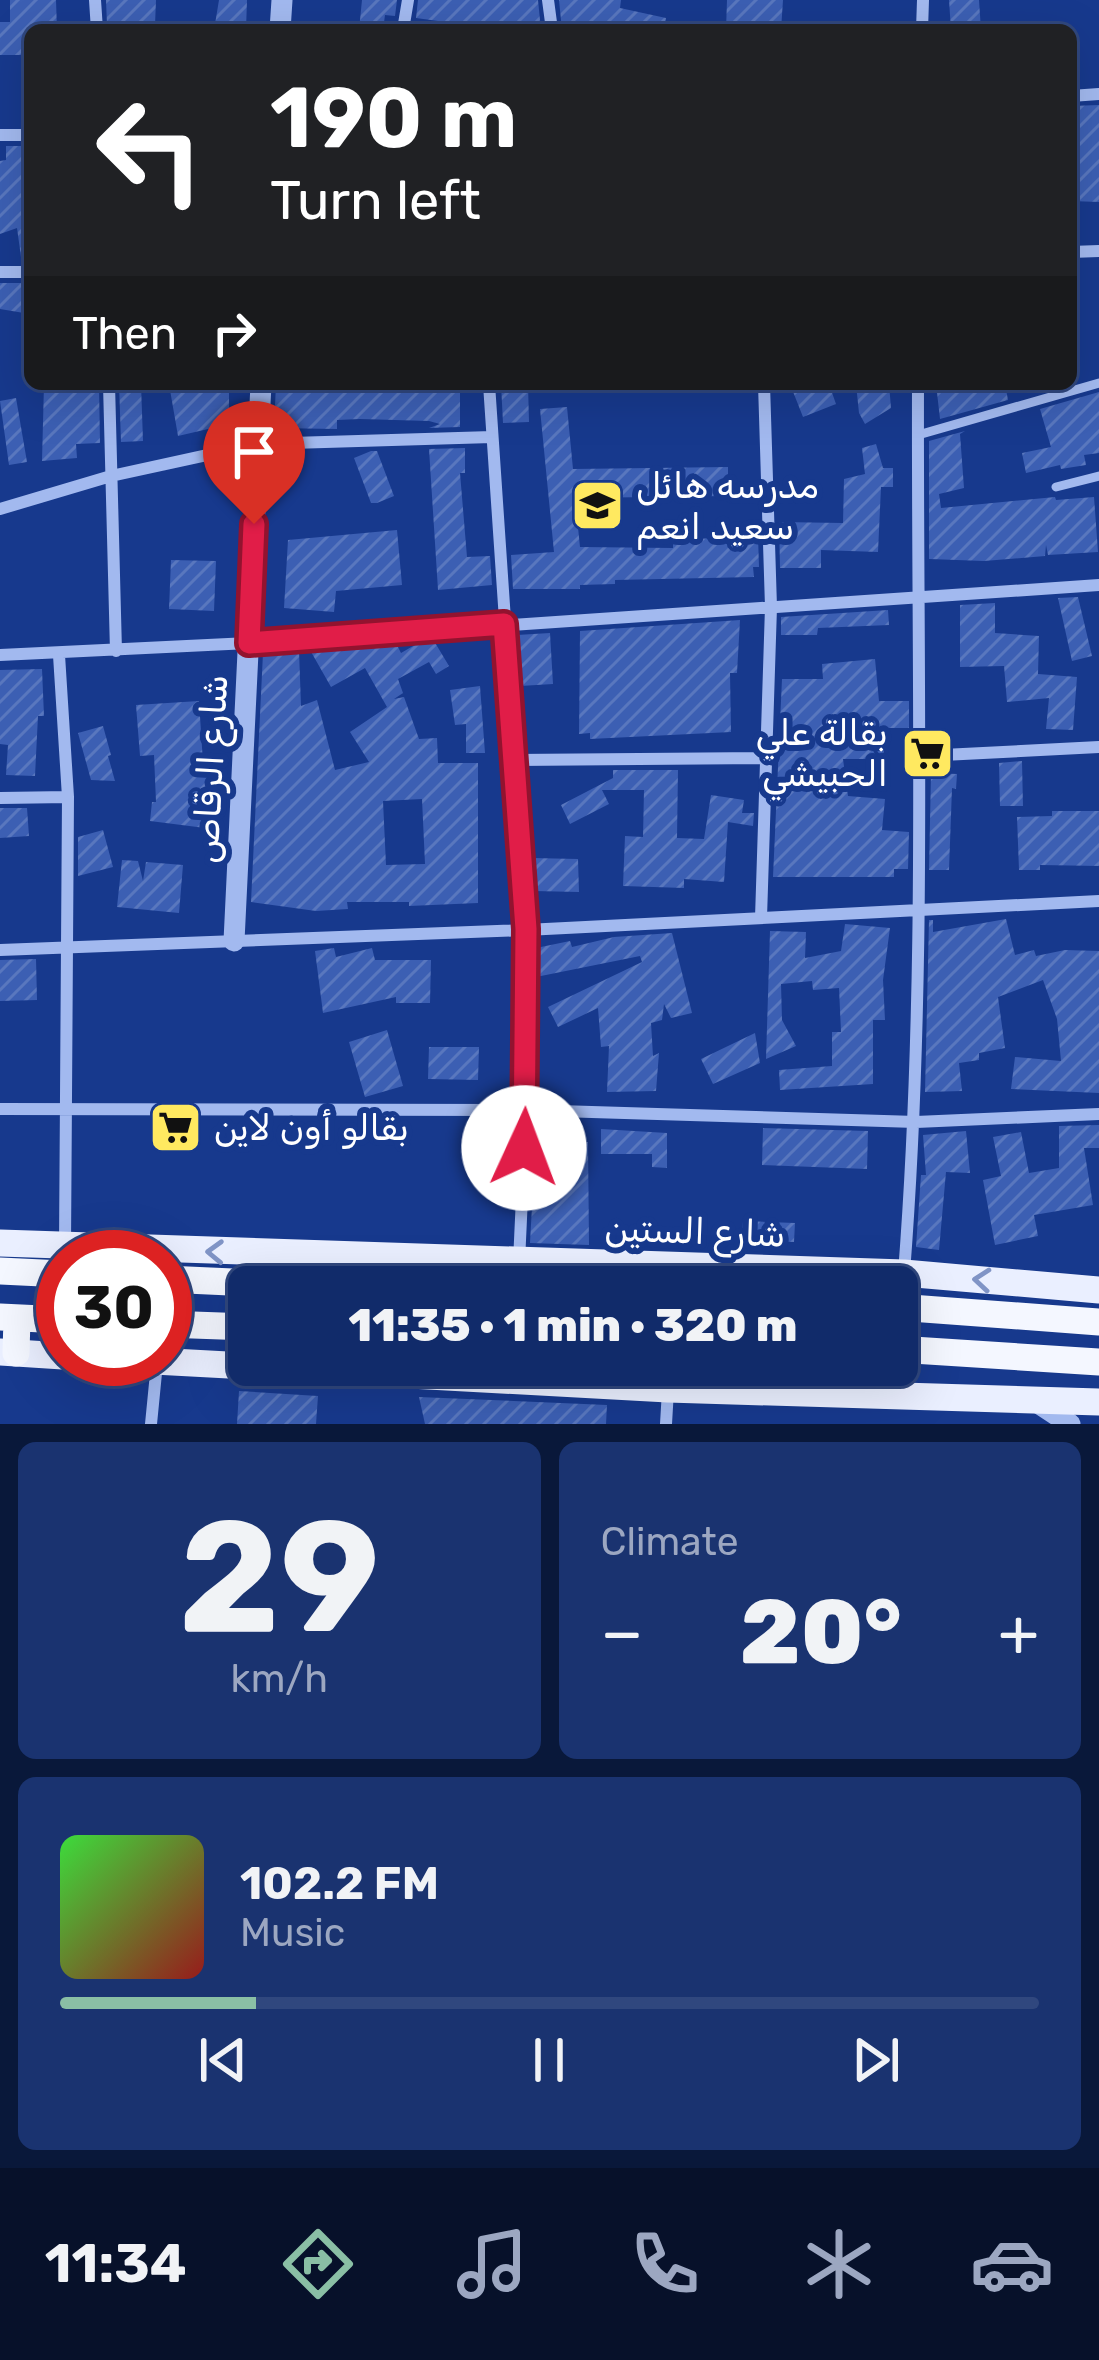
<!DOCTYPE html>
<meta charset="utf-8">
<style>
:root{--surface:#112b6a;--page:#1a3370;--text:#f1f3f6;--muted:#9ca7c1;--line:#30477e;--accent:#8abfa5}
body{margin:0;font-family:Rubik,Cairo,sans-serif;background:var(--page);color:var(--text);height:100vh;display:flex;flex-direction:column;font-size:45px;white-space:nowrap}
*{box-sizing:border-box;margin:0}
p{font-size:39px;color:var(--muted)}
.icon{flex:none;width:66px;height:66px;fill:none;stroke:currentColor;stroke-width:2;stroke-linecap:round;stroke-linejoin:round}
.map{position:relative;height:1424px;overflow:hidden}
.panel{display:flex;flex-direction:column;gap:18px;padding:18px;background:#09183a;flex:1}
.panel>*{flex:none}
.top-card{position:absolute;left:24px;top:24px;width:1053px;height:366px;border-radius:18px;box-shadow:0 12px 48px #0002,0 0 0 3px var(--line);background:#202124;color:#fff;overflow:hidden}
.speed{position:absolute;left:36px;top:1230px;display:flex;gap:24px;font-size:60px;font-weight:700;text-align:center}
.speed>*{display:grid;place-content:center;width:156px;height:156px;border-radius:50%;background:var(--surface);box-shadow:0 12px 48px #0002,0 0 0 3px var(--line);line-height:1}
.speed .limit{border:18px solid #d22;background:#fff;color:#111}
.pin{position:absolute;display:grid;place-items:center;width:102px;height:102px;color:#fff;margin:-123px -51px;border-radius:50% 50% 50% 0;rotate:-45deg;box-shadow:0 0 12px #0007}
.pin .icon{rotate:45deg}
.me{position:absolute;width:132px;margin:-66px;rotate:2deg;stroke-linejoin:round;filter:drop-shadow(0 0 9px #0008)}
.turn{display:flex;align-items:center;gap:42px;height:252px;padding:0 48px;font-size:54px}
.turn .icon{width:156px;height:156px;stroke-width:2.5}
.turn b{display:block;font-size:84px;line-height:102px}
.then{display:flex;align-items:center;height:114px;padding:0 48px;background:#0003;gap:24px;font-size:45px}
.big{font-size:90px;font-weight:800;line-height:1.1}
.panel .tile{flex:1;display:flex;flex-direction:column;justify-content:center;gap:18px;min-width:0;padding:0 42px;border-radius:18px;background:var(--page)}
.panel .dial{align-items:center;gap:0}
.dial b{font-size:156px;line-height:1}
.song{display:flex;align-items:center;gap:36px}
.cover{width:144px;height:144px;border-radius:18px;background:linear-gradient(135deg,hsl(120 70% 55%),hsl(0 70% 35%))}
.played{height:12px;border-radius:6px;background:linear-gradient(90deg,var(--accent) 20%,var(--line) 20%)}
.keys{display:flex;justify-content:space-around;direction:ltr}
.heat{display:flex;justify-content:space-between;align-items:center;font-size:66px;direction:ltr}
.panel .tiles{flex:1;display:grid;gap:18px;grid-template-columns:1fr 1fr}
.tile:last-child{grid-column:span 2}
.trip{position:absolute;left:228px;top:1266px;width:690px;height:120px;border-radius:18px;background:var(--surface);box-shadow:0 12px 48px #0002,0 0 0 3px var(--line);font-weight:800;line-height:120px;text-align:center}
.dock{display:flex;height:192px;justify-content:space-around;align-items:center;background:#07112a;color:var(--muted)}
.dock .icon{width:84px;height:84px}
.dock .selected{color:var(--accent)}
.dock b{font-size:54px;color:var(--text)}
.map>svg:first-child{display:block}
.building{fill:url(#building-hatch);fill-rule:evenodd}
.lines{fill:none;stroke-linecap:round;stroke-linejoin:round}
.service{stroke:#a2b9ef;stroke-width:9}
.minor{stroke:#a2b9ef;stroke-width:12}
.tertiary{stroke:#a2b9ef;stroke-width:21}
.primary{stroke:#eaefff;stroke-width:27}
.trunk{stroke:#f4f7ff;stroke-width:27}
.oneway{stroke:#8094c6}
.route-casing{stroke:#92132f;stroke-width:30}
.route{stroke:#e11d48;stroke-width:21}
.labels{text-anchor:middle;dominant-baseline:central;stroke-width:12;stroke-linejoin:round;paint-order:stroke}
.poi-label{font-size:36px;fill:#fff;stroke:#17398d;text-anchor:start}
.street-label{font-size:36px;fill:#fff;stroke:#17398d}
</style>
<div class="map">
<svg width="1099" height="1424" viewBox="0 0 1099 1424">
<defs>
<pattern id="building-hatch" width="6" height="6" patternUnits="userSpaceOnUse" patternTransform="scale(3)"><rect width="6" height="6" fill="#3c5fb3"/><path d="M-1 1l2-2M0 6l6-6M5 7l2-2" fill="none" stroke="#5977be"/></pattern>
</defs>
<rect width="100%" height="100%" fill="#17398d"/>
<path class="building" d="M10,0H56L57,30H30V55H0V22H10Z
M106,0H156L155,25H107Z
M219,0H247L246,30H214Z
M362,0H397L395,16L385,15L383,30H359Z
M418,0H538L541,30H460L437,26L438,21L416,18Z
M559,0H621L620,8L666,18L664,30H562Z
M727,0H783L781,30H726Z
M949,0H979L981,30H951Z
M1099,105V202L1071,201V106Z
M6,146H24L30,256L21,257L17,228L0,234V161L6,160Z
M0,283H30V314L0,309Z
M44,384H99L100,443L76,444L77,458L42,461Z
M119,384H141L143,441L121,442Z
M169,384H229V431L208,429L178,436Z
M276,384H460V427L429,428L440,424L429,421L360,419L337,420V429L274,428Z
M501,384H528L529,422L503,423Z
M790,384H817L818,392L830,387L836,404L803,417Z
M856,384H889L891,408L865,424L859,413Z
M936,384H1005L1008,400L940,419Z
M1099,392V453L1084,455L1086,465L1061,469L1060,465L1026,473L1022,453L1051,447L1040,409Z
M16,398L27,462L9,465L0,401Z
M567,407L573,469L728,467V496L575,498L580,547L673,548V540L758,536L759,567H753L754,577L615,580V584L580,585V589H513L511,555L554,552L540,409Z
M965,431L960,434L964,488L939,494L941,508L1055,497L1056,500L1094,497L1098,552L1048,555L1046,545L1045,556L984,561L929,559V441Z
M876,444L883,468H893V487H881L878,552L821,550V568H780L779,522L843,523L844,479L865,474L862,448Z
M465,448V473H460L467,557L490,556L492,585L438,590L429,449Z
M371,451H377L394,496L377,503H371L354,458Z
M397,530L402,585L336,591L334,612L284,608L288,540Z
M171,560L216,561L214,611L169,609Z
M1078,597L1092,656L1072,661L1058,598Z
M995,603V633L1039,636L1038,674L1077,677L1073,730L1046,729L1049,698L1007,702L1004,666L960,667V605Z
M888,610L889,625L818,628L817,635H781V617Z
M740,620L737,673H730L731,732L590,739V733L579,734L580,631Z
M550,633L553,684L520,686L517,635Z
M434,641L449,666L436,674L429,662L398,679L403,693L394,699L404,697L419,739L437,738L438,763H478V903L409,906V902H347L348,909L316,911L251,902L263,653L299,650L301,706L317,700L335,770L369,762L350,732L387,707L365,668L331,687L310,650L396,643L401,653L420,642ZM422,799L425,864L386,865L383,801Z
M875,659L879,701H909V728H884V759H843L848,796L885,799L882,830L909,832L908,869H894V877H773L782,679H823L822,664Z
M42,669L44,716H38L35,776L6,775L8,745L0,744V670Z
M480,686L485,753H466V724L455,725L450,690Z
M199,701L203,763L208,762L205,828L150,821L152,802H156L154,755L140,756L136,705Z
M103,726L111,755L108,756L115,781L91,780L78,733Z
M1022,761L1023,806H1000L999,763Z
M613,770H678L677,838L704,839L711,795L744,800L742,813H754L753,826L728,822L724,882L684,879V888L623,886L625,836L643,837L644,790H602L609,804L570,824L561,805L613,778Z
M931,773L957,774L956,789L952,788L949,870H929Z
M0,808H27L29,836L0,838Z
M1052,811H1099V866L1040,865V870H1019L1017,817L1052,816Z
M103,830L113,867L78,876V837Z
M532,858L578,859L579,892L534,891Z
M122,860L138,861L143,881L146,862L183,865L179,913L117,907Z
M1006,919L1015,955L1034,950L1036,956L1065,950L1099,951V1093L1011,1089L1015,1057L1061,1061L1057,1019L1043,980L998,997L1005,1048L979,1053V1060L959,1063L962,1091L925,1092L929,920H933V932Z
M845,924L890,928L883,980L885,1020H873V1084L780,1090L779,1070L832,1066V1032H841L839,988L813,990L812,981L781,984L782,1020L796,1046L766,1059L770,931L806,932L805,958L841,951Z
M672,933L692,1013L671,1018L664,1004L662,1020L651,1023L653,1056L659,1053L656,1091L607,1092L609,1046L601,1047L598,1008L558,1027L548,1007L642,962L640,956L536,977V948L570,941L572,947L614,937Z
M334,948L336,957L372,948L375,960H431L430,1003H396V997L323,1013L315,951Z
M36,959L37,1000L0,1001V960Z
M387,1030L403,1086L365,1097L349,1042Z
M755,1033L760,1063L713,1084L701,1059Z
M429,1047H479L478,1080L428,1079Z
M1099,1125V1148H1084L1093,1205L1034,1215L1038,1236L995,1245L983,1180L1001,1176L993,1137L1021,1132L1029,1173L1059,1168V1126Z
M763,1128L868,1131L867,1169L762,1165Z
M601,1129L667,1133V1168L652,1167V1154H601Z
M966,1131L970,1173L946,1172L939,1250L916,1247L921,1175H926L923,1135Z
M588,1142L589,1245L530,1243L535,1151L541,1143Z
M743,1221L795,1223L794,1242L742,1240Z
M239,1391L318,1396L316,1424H237Z
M419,1397L607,1405L606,1424H425Z"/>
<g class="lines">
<path class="service" d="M918,435L1099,383
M1056,487L1099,476"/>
<path class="minor" d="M95,0L97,30
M548,0L552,30
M403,30L408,0
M922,30L923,0
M1071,96L1099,94
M0,135H30
M1071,252L1099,251
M0,272H30
M109,384L116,651
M489,384L526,930V1110L519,1262
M0,509L111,476L258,444L492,437
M0,655L249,643L1099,585
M59,655L68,797L65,1246
M923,756L1099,747
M514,760L767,758
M0,798L68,797
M761,918L771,607L764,384
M0,950L526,930L1099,901
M0,1109L526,1110L916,1122L1099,1114
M904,1273C927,977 917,681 918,384
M151,1424L157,1363
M666,1424L668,1390"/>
<path class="tertiary" d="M280,30L282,0
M234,941L261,384
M1038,1403L1070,1424"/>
<path class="primary" d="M0,1243L904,1273L1099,1290
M0,1352L63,1356
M117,1359L668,1389L1099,1402"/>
<path class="trunk" d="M0,1271L63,1274
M165,1279L342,1287
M897,1307L1099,1322
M0,1317L63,1320
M165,1324L249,1327
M897,1349L1099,1362
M16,1353L17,1318"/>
</g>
<defs><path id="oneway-chevron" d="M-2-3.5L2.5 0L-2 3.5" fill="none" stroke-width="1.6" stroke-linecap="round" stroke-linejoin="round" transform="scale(3)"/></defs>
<g class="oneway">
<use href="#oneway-chevron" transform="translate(215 1252) rotate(-178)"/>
<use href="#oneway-chevron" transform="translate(982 1280) rotate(-175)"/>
</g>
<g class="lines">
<defs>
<path id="route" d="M254,524L249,643L504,624L526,929L524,1148"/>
</defs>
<use href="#route" class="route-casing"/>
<use href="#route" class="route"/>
</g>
<defs>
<symbol id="school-square" viewBox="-11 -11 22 22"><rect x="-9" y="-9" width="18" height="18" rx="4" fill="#ffe960" stroke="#17398d"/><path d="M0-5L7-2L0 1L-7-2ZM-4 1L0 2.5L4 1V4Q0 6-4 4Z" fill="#111"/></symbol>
<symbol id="supermarket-square" viewBox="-11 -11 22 22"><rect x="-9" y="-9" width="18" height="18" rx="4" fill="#ffe960" stroke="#17398d"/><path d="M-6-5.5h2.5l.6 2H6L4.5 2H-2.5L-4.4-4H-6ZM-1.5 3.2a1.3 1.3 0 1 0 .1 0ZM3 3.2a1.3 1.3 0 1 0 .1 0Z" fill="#111"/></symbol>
</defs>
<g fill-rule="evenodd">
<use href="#school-square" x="568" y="476" width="59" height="59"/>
<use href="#supermarket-square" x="898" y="724" width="59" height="59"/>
<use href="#supermarket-square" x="146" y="1098" width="59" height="59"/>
</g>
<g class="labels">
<g class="poi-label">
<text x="636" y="485">مدرسه هائل<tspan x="636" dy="41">سعيد انعم</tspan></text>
<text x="888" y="732" text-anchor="end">بقالة علي<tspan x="888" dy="41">الحبيشي</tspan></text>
<text x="214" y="1127">بقالو أون لاين</text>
</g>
<g class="street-label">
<text transform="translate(210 769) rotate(-87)">شارع الرقاص</text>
<text transform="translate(695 1231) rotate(2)">شارع الستين</text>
</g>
</g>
</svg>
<div class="speed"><div class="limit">30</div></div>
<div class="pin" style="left:254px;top:524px;background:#d93025"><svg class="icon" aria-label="arrive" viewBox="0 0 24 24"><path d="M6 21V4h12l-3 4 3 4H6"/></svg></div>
<svg class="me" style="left:524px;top:1148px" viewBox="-20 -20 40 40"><circle r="19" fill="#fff"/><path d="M0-13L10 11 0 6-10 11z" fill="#e11d48"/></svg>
<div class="trip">11:35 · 1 min · 320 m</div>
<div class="top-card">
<div class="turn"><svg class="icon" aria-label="left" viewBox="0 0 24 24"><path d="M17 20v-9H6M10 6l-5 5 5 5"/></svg><div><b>190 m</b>Turn left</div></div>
<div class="then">Then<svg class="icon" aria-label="right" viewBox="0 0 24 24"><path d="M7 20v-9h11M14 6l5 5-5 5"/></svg></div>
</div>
</div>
<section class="panel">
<div class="tiles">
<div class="tile dial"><b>29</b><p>km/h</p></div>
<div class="tile"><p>Climate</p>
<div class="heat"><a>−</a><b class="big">20°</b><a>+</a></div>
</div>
<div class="tile">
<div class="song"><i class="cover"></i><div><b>102.2 FM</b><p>Music</p></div></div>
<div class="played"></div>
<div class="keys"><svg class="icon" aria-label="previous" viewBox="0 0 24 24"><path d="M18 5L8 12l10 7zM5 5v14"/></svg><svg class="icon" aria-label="pause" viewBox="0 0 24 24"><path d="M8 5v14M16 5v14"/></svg><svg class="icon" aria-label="next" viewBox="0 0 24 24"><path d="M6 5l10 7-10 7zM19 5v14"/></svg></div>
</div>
</div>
</section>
<nav class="dock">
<b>11:34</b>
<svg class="icon selected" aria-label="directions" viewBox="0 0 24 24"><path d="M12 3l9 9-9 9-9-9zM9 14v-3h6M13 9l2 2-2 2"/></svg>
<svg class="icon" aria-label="music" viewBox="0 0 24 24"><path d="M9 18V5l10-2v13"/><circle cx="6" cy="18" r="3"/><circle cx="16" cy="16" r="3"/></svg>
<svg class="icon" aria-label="phone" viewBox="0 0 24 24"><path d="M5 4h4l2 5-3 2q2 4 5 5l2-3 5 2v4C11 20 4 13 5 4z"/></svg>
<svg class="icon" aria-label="climate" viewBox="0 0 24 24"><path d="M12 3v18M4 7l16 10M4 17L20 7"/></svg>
<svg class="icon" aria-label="car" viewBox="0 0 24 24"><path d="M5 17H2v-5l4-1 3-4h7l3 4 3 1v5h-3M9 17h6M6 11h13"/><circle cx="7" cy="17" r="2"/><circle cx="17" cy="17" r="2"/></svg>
</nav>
